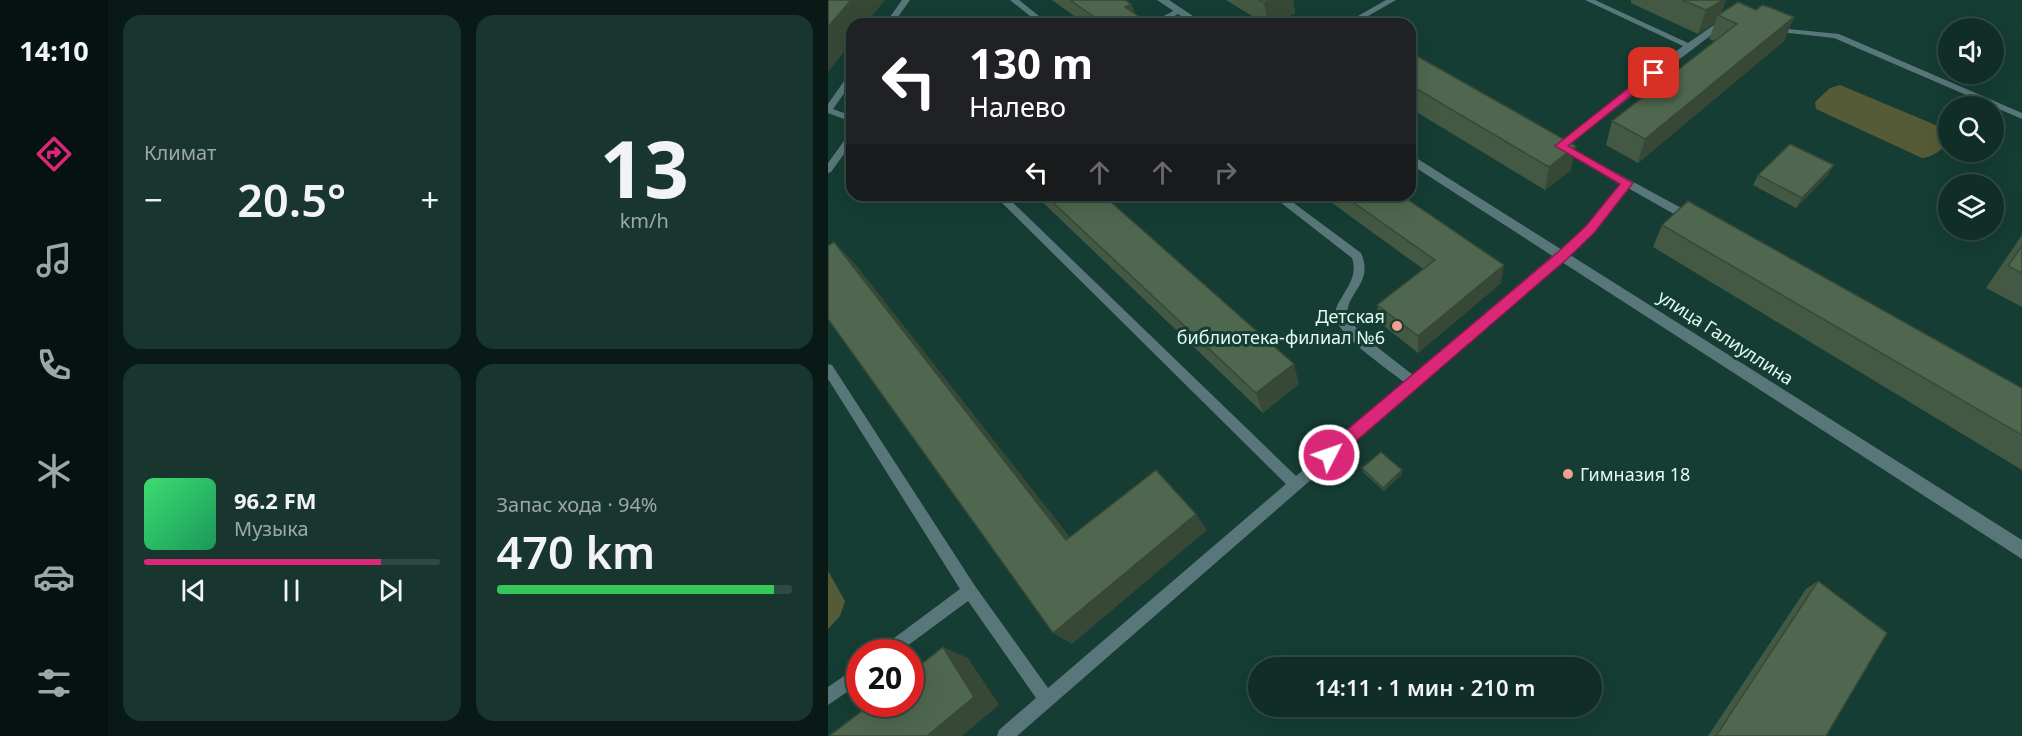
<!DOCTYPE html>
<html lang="ru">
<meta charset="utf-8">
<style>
:root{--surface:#102e26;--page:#19362e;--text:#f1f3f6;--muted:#9ca8a7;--line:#304a43;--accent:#db2777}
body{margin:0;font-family:"Noto Sans",sans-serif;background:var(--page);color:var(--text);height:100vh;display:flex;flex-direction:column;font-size:22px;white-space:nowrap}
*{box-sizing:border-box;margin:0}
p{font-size:20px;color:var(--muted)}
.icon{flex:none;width:33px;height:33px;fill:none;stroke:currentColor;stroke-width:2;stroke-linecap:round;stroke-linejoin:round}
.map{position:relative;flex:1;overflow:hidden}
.side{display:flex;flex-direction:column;gap:15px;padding:15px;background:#091915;width:720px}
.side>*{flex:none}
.guide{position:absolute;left:18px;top:18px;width:570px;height:183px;border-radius:18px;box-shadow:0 6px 24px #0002,0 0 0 2px var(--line);background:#202124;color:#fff;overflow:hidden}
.tools{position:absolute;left:1110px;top:18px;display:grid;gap:12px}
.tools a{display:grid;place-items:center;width:66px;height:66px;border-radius:50%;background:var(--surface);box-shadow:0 6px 24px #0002,0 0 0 2px var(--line);font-size:30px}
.speed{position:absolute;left:18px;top:639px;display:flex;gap:12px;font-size:30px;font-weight:700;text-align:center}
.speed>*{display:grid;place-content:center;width:78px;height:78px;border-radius:50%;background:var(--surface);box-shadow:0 6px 24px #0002,0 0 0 2px var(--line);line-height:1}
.speed .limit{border:9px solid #d22;background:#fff;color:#111}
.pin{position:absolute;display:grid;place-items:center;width:51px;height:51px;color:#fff;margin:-26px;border-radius:12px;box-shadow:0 3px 9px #0006}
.me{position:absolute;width:66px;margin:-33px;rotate:49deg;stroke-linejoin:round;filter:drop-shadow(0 0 4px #0008)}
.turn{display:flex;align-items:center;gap:21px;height:126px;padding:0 24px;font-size:27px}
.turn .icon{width:78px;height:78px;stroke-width:2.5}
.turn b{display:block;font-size:42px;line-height:51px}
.lanes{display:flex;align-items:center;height:57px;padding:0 24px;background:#0003;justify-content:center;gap:30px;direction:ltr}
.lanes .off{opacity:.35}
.big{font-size:45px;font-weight:600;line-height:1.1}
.side .tile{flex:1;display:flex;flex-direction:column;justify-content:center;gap:9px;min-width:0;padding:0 21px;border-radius:18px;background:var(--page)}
.side .dial{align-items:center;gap:0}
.dial b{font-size:78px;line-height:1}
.song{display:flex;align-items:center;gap:18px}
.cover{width:72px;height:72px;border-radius:9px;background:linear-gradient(135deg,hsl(140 70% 55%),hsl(150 70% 35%))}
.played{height:6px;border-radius:3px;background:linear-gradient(90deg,var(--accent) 80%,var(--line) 80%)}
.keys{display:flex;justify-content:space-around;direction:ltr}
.heat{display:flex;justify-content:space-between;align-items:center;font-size:33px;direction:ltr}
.charge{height:9px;border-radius:4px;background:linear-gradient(90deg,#34c759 94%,var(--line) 0)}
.side .tiles{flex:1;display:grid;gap:15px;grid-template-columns:repeat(2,1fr)}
.trip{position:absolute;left:420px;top:657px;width:354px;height:60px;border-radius:30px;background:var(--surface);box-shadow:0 6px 24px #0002,0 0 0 2px var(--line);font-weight:600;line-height:60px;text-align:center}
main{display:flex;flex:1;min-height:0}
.dock{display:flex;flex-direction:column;width:108px;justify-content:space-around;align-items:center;background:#06120f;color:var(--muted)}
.dock .icon{width:42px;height:42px}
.dock .on{color:var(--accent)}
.dock b{font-size:27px;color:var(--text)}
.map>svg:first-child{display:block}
.green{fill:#565b37}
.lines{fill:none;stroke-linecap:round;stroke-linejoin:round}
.service{fill:#59777a;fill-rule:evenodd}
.tertiary{fill:#59777a;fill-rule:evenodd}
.wall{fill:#445944}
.shaded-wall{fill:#374837}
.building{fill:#4f674f;stroke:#374837;stroke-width:1.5}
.route{fill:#db2777;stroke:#8e194d;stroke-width:1.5}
.poi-dot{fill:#f59c93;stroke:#153d33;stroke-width:2}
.labels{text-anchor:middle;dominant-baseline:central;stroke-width:6;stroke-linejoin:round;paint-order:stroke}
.poi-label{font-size:18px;fill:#e3f9f2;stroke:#153d33;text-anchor:end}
.street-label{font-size:18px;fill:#e3f9f2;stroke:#153d33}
</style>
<main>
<nav class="dock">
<b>14:10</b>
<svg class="icon on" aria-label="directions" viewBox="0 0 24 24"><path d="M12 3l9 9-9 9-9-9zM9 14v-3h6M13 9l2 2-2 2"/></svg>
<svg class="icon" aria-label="music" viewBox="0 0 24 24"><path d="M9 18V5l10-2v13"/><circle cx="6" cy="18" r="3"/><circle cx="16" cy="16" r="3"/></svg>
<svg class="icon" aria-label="phone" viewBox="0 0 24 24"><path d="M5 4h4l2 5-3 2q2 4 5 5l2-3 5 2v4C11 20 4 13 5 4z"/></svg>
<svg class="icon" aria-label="climate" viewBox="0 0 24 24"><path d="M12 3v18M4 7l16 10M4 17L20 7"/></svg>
<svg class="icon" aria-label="car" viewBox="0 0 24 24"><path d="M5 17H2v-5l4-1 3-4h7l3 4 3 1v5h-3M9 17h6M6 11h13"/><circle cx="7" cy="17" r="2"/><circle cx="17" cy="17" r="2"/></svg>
<svg class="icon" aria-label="filters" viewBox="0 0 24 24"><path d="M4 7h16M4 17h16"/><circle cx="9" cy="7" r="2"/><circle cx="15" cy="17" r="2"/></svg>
</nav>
<section class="side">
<div class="tiles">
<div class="tile"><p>Климат</p>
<div class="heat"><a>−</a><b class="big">20.5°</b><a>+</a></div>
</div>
<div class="tile dial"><b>13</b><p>km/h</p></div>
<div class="tile">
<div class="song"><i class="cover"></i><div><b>96.2 FM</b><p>Музыка</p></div></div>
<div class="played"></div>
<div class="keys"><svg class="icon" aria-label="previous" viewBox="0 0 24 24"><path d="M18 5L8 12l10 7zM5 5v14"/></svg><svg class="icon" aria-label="pause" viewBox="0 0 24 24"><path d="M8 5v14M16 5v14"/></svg><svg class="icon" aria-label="next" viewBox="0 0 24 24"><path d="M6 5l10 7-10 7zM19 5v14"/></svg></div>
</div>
<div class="tile"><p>Запас хода · 94%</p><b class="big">470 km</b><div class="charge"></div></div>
</div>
</section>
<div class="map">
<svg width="1194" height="736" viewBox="0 0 1194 736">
<rect width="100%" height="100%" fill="#153d33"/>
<path class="green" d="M1012,85L1110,126L1120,135C1119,148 1106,157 1094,158L988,109L987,102L1002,88Z
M0,571L17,601L12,616L0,629Z"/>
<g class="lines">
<path class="service" d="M74,0H82L65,24H57Z
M182,0H191L221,24H212Z
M558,0H568L526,24H516Z
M757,0H767L860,43L893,20L900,22L739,146L868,216L869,219L868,222H860L800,188L766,233L189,736H169L171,730L208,698L140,601L71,652H52L54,647L132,589L0,379V364L4,365L147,586L220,688L458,484L166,195H177L468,476L577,383C560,369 514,339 508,319C506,311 509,304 514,297C522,283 529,275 524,258L443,195H455L533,253C547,285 515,293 520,319L540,340L585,375L758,227L793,184L727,146L855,46Z
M349,9L356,11L331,24H321Z
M941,27L1011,34L1194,113V119L1006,38L944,31H941Z
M24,73V82L5,109L24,116V122L0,113V104L21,74Z
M24,133V143L3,172L0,173V163L21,134Z
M32,665V683L0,705V687Z"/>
<path class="tertiary" d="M329,0H341L377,24H365Z
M582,154L1194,540V559L582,164Z"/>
</g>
<path class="wall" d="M224,0H297L303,4L307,14L322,24H257Z
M398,0H465L467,13L445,24H437Z
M803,0H898L893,13L928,10L966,17L956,41L810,163L778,145L784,121L887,41L881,39L887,23L870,34L803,3Z
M582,52L743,170L717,190L582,108Z
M930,175H1000L968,208L925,185Z
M207,195H275L471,384L435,413Z
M493,195H573L673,283L590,353L551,322L549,305L595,269Z
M834,225L1194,388V470L825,247Z
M1194,235V307L1158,288Z
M534,468L574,470V474L556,491L535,472Z
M990,581L998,736H880L978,589Z"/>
<path class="shaded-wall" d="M23,0H57L38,24H24V42L0,72V27Z
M442,0H465L467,13L445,24H440L436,3Z
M895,0H898L892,16L890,15L887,23L870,34L878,10Z
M303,4L310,23L297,7Z
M966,17L956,41L810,163L817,139Z
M748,146L743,170L717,190L721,167Z
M1006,165L1000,175L968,208L974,198Z
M6,242L28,265L256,555L238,540Z
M676,265L673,283L590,353V336Z
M466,364L471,384L435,413L428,393Z
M574,470V474L556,491L555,488Z
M368,514L379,530L244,644L225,633Z
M115,647L140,658L171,705L134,736H99Z"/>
<path class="building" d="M0,0H23L0,27Z
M242,0H297L303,4L297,7L322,24H276Z
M431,0H442L436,3Z
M854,0H895L878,10Z
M910,2L928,10L934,5L941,7L966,17L817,139L784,121L909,24L890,15Z
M582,52L748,146L721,167L582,85Z
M962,144L1006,165L974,198L930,175Z
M217,195H275L466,364L428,393Z
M515,195H573L676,265L590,336L549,305L607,260Z
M860,201L1194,388V435L834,225Z
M6,242L238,540L328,470L368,514L225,633L0,319V246Z
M1194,246V273L1180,266Z
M553,452L574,470L555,488L534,468Z
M990,581L1059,633L998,736H888Z
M115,647L146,697L99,736H1L43,704H82V673Z"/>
<path class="route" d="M822,71L831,73L740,146L805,183L766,233L739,259L506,460L501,462L495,460L493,455L495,450L730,252L758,226L792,184L727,146Z"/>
<g class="poi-dot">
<circle cx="569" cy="326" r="6"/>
<circle cx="740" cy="474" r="6"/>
</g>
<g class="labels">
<g class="poi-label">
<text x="557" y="316">Детская<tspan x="557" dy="21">библиотека-филиал №6</tspan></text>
<text x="752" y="474" text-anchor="start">Гимназия 18</text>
</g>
<g class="street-label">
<text transform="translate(898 337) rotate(33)">улица Галиуллина</text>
</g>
</g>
</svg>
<div class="tools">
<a><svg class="icon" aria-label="sound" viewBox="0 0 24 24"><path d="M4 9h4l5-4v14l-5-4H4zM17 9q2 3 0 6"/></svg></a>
<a><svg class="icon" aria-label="search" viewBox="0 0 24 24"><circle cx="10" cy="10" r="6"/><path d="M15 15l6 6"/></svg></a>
<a><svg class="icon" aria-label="layers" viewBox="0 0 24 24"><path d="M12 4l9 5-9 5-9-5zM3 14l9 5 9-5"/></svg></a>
</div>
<div class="speed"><div class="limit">20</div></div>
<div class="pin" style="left:826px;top:73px;background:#d93025"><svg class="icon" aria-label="arrive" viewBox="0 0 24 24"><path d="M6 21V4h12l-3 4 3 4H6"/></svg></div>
<svg class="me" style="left:501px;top:455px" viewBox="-20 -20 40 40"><circle r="17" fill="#db2777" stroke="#fff" stroke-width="3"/><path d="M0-11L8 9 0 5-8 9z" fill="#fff"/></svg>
<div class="trip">14:11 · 1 мин · 210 m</div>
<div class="guide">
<div class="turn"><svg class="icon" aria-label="left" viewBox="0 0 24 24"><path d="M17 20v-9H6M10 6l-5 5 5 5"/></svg><div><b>130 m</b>Налево</div></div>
<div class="lanes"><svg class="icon" aria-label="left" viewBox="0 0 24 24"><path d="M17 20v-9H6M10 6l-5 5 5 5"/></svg><svg class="icon off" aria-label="ahead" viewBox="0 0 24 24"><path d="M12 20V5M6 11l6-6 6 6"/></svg><svg class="icon off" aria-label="ahead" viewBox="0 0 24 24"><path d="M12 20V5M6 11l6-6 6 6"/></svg><svg class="icon off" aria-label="right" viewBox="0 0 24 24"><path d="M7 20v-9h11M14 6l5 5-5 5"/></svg></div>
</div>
</div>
</main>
